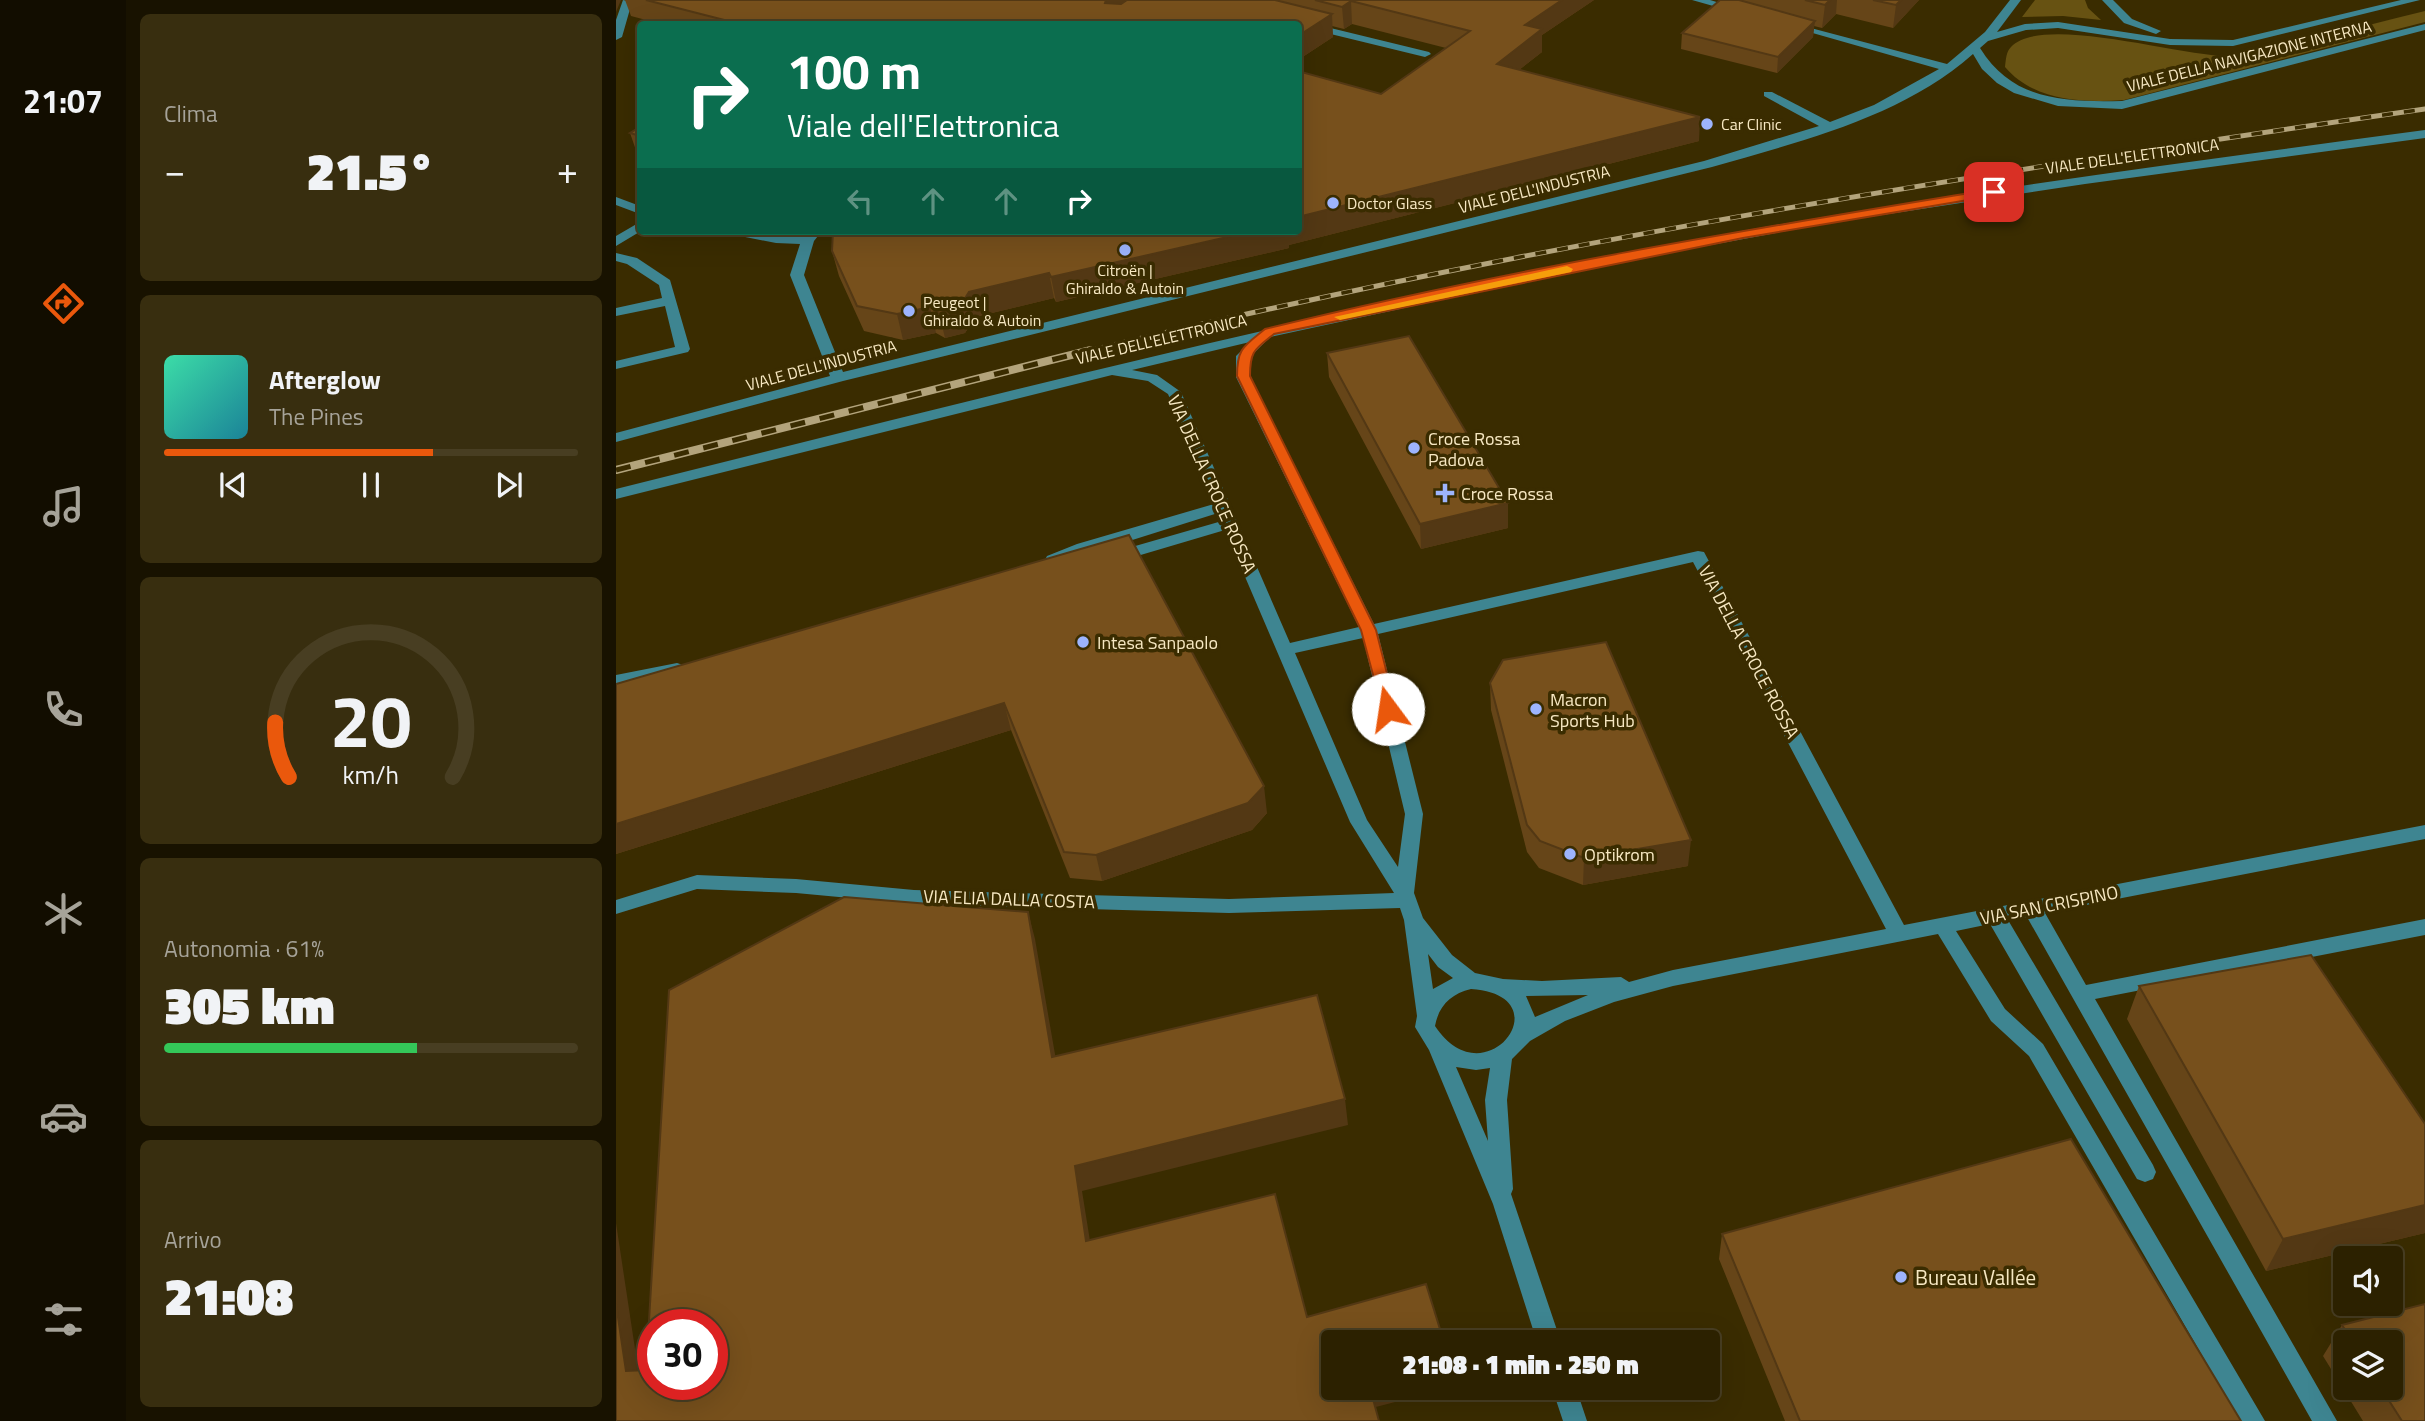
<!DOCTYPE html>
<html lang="it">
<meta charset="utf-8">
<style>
:root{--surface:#2c2100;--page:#382e0f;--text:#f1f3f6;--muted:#a6a399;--line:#483e22;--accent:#ea580c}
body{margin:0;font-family:"Titillium Web",sans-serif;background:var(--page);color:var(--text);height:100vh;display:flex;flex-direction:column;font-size:26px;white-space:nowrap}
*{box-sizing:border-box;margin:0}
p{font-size:23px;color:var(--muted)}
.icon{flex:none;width:38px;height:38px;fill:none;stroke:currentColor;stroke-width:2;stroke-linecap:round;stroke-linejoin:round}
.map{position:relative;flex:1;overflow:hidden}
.sheet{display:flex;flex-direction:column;gap:14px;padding:14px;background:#181200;width:490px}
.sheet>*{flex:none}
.guide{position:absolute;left:21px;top:21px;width:665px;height:214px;border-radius:7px;box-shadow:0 7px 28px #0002,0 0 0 2px var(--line);background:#0b6e4f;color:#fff;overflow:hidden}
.fabs{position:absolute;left:1717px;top:1246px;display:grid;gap:14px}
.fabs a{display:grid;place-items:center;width:70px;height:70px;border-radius:7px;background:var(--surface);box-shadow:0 7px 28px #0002,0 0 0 2px var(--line);font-size:35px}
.speed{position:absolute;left:21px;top:1309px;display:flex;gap:14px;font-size:35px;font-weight:700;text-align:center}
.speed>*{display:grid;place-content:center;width:91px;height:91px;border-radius:50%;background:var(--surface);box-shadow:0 7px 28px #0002,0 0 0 2px var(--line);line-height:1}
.speed .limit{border:10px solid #d22;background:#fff;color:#111}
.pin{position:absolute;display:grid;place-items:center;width:60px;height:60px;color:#fff;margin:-30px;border-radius:14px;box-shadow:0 4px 10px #0006}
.me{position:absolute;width:77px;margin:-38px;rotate:346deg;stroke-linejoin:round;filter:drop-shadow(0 0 5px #0008)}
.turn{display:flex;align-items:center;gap:24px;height:147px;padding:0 35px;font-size:32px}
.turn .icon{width:91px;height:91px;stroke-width:2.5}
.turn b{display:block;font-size:49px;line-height:60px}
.lanes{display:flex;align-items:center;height:66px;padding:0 35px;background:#0003;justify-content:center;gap:35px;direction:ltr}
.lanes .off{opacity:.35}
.big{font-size:52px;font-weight:800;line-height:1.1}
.sheet .widget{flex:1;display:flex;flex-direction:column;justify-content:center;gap:10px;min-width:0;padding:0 24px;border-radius:10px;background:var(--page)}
.sheet .dial{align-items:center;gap:0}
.dial svg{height:182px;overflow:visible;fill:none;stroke:var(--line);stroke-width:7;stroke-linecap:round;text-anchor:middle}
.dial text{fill:var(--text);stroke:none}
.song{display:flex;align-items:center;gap:21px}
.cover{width:84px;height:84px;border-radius:10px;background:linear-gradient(135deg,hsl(160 70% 55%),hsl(190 70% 35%))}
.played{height:7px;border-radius:4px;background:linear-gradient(90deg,var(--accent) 65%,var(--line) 65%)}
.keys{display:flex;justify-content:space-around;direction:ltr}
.heat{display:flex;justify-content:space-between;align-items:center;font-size:38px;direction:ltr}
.charge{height:10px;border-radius:5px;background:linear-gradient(90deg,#34c759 61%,var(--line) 0)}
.trip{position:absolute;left:705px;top:1330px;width:399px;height:70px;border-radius:7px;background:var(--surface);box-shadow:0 7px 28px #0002,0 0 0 2px var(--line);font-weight:800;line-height:70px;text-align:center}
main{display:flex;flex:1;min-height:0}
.menu{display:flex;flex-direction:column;width:126px;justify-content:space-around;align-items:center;background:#120d00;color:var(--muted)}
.menu .icon{width:49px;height:49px}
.menu .active{color:var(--accent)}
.menu b{font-size:32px;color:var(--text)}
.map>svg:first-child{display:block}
.green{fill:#675212}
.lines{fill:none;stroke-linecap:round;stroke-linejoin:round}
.minor{fill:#3e8591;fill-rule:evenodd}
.rail-far1-casing{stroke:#b3a47c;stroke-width:5}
.rail-casing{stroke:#b3a47c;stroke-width:8}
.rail-far1{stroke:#3a2c00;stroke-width:3.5;stroke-dasharray:11;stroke-linecap:butt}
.rail{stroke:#3a2c00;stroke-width:5;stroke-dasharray:15;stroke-linecap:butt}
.wall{fill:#664518;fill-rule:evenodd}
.shaded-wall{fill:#533814}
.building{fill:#77501c;stroke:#533814;stroke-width:2;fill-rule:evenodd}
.route{fill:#ea580c;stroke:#983908;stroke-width:2}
.slow{fill:#f59e0b}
.poi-dot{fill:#9db4fd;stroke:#3a2c00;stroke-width:2.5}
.labels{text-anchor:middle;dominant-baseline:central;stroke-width:7;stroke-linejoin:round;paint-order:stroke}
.far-street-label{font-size:16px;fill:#f7e8c2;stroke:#3a2c00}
.far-poi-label{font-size:16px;fill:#f7e8c2;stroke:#3a2c00;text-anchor:start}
.poi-label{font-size:18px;fill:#f7e8c2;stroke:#3a2c00;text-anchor:start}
.street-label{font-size:18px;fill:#f7e8c2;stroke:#3a2c00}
.near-poi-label{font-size:21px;fill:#f7e8c2;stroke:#3a2c00;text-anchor:start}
</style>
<main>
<nav class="menu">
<b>21:07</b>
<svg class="icon active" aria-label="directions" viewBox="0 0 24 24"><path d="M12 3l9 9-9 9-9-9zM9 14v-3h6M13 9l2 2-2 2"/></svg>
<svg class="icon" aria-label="music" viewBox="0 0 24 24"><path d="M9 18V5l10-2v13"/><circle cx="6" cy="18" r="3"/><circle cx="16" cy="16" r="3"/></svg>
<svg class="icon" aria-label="phone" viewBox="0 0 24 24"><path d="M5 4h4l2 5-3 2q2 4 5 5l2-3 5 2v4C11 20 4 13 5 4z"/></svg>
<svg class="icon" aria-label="climate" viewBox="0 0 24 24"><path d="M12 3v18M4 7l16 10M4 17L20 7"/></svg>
<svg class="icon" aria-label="car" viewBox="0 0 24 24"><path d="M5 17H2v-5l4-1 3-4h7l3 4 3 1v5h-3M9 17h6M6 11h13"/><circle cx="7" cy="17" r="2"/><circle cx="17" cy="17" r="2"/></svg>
<svg class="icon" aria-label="filters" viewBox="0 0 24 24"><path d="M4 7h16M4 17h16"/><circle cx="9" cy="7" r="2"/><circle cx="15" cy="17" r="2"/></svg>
</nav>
<section class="sheet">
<div class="widget"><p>Clima</p>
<div class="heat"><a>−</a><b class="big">21.5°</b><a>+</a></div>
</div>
<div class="widget">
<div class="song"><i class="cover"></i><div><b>Afterglow</b><p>The Pines</p></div></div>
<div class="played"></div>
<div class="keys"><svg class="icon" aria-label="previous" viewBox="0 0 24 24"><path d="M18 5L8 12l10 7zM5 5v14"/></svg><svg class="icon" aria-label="pause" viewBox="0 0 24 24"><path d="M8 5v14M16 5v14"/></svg><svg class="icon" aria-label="next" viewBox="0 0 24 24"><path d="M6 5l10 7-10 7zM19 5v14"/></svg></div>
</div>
<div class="widget dial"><svg viewBox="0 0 100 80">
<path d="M14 69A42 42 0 1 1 86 69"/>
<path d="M14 69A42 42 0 0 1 8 45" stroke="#ea580c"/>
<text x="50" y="56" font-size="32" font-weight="700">20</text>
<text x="50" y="72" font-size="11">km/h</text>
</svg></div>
<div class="widget"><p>Autonomia · 61%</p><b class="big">305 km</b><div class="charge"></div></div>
<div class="widget"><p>Arrivo</p><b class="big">21:08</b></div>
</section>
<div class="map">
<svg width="1809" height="1421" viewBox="0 0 1809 1421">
<rect width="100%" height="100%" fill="#3a2c00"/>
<path class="green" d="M1419,0H1469L1472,8L1485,20L1447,16L1406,17Z
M1809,11V22L1508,100C1466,103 1418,101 1389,67C1390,59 1390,52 1395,47C1427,13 1568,58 1616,56C1643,54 1669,46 1695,40C1733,30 1771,20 1809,11Z"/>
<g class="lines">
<path class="minor" d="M7,0L16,2L6,37L0,40V20Z
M1076,0H1094L1127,10L1122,13Z
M1394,0H1405L1381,32L1409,24L1442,22L1554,39L1617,40L1785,0H1804L1617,46L1554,45L1442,28L1410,30L1372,41L1364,48C1397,101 1448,102 1506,101L1809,24V30L1506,109L1442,106L1398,93L1381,83L1366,69L1357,54C1286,117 1186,141 1096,167L227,381L0,442V433L214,376L174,275L184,244L160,243L114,234L113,231L189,236L193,231H206L198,241L188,275L227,372L1088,161L1203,126L1148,96V92H1156L1214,122L1258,105L1323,69L1172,26V22L1331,64L1369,32Z
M1486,0H1497L1516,19L1545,31L1540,34L1508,23Z
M694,23L813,52L815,54L809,57L690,28L689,26Z
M1809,130V138L1469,184L1214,223L987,265L654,337L634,357V377L758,624L1082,551L1088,552L1288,925L1809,825V839L1429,913L1470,985L1809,919V935L1479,999L1721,1421H1696L1411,917L1392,920L1537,1165L1540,1172L1537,1179L1529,1182L1521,1179L1374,924L1340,931L1389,1009L1427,1044L1649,1421H1624L1413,1056L1375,1021L1322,934L1057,986L998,1002L949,1021L914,1041L896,1059L891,1100L897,1189L895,1194L945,1342H921L877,1204L813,1050L799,1027L801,1016L788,920L784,908L613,913L298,904L180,893L81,889L0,914V900L81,875L180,879L298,890L613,899L778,893L734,822L609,530L501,562L493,557L495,553L606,521L602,513L437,565L429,560L431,556L461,544L598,504L552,394L532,381L496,375L0,499V489C327,407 654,324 984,258C1257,203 1533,167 1809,130ZM634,342L620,356V377L743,627L674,643L565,392L541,375L516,370ZM1077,562L1270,929L1057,970L1013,982L1005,977L926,981L887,979L859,973L836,955L807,918L798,893L807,814L762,634ZM747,638L789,814L782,867L751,820L679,653ZM812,954L822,967L837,978L817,989ZM855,989C949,995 869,1102 819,1026C823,1005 835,994 855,989ZM972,995L919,1017L910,996ZM840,1067L860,1070L874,1068L869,1100L872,1141Z
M0,197L24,206V214L0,205Z
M24,222L25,231L0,246V236Z
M0,253L21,258L54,280L74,349L72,352L0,369V361L59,347L49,306L0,316V308L46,298L43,285L11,264L0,261Z
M61,663L67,665L70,669L67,673L0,687V675Z
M936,1388H960L971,1421H947Z"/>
<defs>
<path id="rail-far1" d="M468,352C910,244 1359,174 1809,109"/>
<path id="rail" d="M0,470L475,350"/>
</defs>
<use href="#rail-far1" class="rail-far1-casing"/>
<use href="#rail" class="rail-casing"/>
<use href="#rail-far1" class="rail-far1"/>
<use href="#rail" class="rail"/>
</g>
<path class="wall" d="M9,0H978L926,35V52L903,70L1083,141L673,245V248L440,302L438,298L359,317L349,333L329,338L320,333L287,340L248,331L223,276L216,251L765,94L830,48L736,24L728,29L716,26L717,37L682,60V24H45L15,16Z
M1104,0H1303L1277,28L1220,14L1206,28L1198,26L1197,37L1161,73L1065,49L1066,33Z
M24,127V158L22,156L14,133Z
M711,353L892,528L805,549L713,377Z
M513,535L651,813L636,830L486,881L454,878L395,730L0,854V684Z
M874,683L1072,866L967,885L923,868L911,852L875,710Z
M1523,986L1809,1124V1233L1650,1271L1511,1019Z
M1106,1234L1625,1421H1169L1103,1259Z
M1809,1304V1421H1747L1707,1356L1726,1325ZM1729,1342H1774V1388H1729Z"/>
<path class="shaded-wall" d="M0,0H5L0,12Z
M490,0H527L494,22L489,3Z
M946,0H978L926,35V52L881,87V64L909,25Z
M1214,0H1221L1220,14L1206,28L1209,5Z
M1285,0H1303L1277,28L1280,5Z
M735,1L736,24L728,29L726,7Z
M716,14L717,37L682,60V36Z
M1199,21L1197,37L1161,73L1162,57Z
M1084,117L1083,141L673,245V248L440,302L435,277L638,231H682V217Z
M433,273L438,298L359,317L349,333L329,338L323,313L353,292Z
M314,307L320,333L287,340L281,314Z
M892,503V528L805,549L804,524Z
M388,703L395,730L0,854V824Z
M648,786L651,813L636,830L486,881L480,855Z
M1075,840L1072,866L967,885L968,858Z
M412,912L419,939L444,1083L436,1057Z
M729,1099L732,1125L466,1191L478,1266L470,1241L459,1166Z
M1809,1205V1233L1650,1271L1667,1239Z
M0,1223L26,1395L10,1371L0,1304Z
M754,1388H833L756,1408Z"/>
<path class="building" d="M30,0H490L489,3L505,4L511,0H659L716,14L682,36V24H344L340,23L338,24H124Z
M699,0H946L909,25L926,29L881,64L1084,117L682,217V71L765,94L854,31L735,1L726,7Z
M1104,0H1123L1199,21L1162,57L1066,33Z
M1189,0H1214L1209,5Z
M1257,0H1285L1280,5Z
M24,127V136L14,133Z
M217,231H638L435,277L433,273L353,292L343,308L323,313L314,307L281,314L241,306L216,251Z
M793,336L892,503L804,524L711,353Z
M513,535L648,786L632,803L480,855L448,852L388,703L0,824V684Z
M990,642L1075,840L968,858L924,841L911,825L874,683L887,660Z
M228,897L412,912L436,1057L701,995L729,1099L459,1166L470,1241L659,1194L691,1317L810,1284L828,1342H718V1388H754L763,1421H0V1304L10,1371L30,1370L53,990ZM37,1325H96V1384H37Z
M1695,955L1809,1124V1205L1667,1239L1523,986Z
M1455,1139L1625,1421H1184L1106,1234Z
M1809,1304V1421H1786L1765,1388H1774V1342H1737L1726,1325Z"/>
<path class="route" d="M1378,189L1383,192L1382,195L1127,238L658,334C638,350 634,351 634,376L760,630L780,709L772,714L767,712L745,630L621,376C621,348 628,346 649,329C889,270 1134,229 1378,189Z"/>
<path class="slow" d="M951,266L957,269L955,272L724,320L718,317Z"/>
<g class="poi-dot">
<circle cx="1091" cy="124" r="7"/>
<circle cx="717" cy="203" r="7"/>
<circle cx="509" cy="250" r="7"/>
<circle cx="293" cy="311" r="7"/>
<circle cx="798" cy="448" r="7"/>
<path d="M825.5 482.5h7v7h7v7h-7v7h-7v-7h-7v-7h7z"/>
<circle cx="467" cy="642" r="7"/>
<circle cx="920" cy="709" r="7"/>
<circle cx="954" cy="854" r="7"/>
<circle cx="1285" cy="1277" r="7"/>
</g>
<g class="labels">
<g class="far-street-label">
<text transform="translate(1633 56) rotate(-14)">VIALE DELLA NAVIGAZIONE INTERNA</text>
<text transform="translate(1516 156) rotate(-8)">VIALE DELL'ELETTRONICA</text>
<text transform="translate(918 189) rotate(-14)">VIALE DELL'INDUSTRIA</text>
<text transform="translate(545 339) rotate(-13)">VIALE DELL'ELETTRONICA</text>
<text transform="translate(205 365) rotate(-15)">VIALE DELL'INDUSTRIA</text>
</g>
<g class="far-poi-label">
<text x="1105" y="124">Car Clinic</text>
<text x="731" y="203">Doctor Glass</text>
<text x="509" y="270" text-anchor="middle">Citroën |<tspan x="509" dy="18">Ghiraldo &amp; Autoin</tspan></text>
<text x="307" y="302">Peugeot |<tspan x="307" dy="18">Ghiraldo &amp; Autoin</tspan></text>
</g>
<g class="poi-label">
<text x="812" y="438">Croce Rossa<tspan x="812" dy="21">Padova</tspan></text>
<text x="845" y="493">Croce Rossa</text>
<text x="481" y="642">Intesa Sanpaolo</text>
<text x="934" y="699">Macron<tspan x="934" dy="21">Sports Hub</tspan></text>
<text x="968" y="854">Optikrom</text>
</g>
<g class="street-label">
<text transform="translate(596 484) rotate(66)">VIA DELLA CROCE ROSSA</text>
<text transform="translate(1133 652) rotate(62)">VIA DELLA CROCE ROSSA</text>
<text transform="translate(393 899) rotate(2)">VIA ELIA DALLA COSTA</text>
<text transform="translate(1433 905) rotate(-11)">VIA SAN CRISPINO</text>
</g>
<g class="near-poi-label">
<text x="1299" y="1277">Bureau Vallée</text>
</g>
</g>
</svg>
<div class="fabs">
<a><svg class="icon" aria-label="sound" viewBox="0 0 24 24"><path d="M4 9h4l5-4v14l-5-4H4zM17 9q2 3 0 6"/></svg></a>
<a><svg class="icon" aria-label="layers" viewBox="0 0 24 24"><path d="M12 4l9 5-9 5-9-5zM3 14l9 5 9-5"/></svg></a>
</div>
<div class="speed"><div class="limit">30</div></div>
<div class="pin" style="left:1378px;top:192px;background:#d93025"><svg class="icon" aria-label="arrive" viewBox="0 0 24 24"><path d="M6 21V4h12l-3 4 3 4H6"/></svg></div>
<svg class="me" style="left:772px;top:709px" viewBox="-20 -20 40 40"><circle r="19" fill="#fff"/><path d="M0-13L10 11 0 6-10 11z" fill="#ea580c"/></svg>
<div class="trip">21:08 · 1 min · 250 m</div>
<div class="guide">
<div class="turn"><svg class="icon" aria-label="right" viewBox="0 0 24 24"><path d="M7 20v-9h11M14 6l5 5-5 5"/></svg><div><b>100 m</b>Viale dell'Elettronica</div></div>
<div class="lanes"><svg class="icon off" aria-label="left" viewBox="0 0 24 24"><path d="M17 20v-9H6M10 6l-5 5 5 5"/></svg><svg class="icon off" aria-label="ahead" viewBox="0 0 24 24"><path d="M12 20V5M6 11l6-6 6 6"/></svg><svg class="icon off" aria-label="ahead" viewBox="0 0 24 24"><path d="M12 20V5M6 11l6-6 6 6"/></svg><svg class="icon" aria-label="right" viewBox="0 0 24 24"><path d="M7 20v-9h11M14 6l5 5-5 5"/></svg></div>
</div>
</div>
</main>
